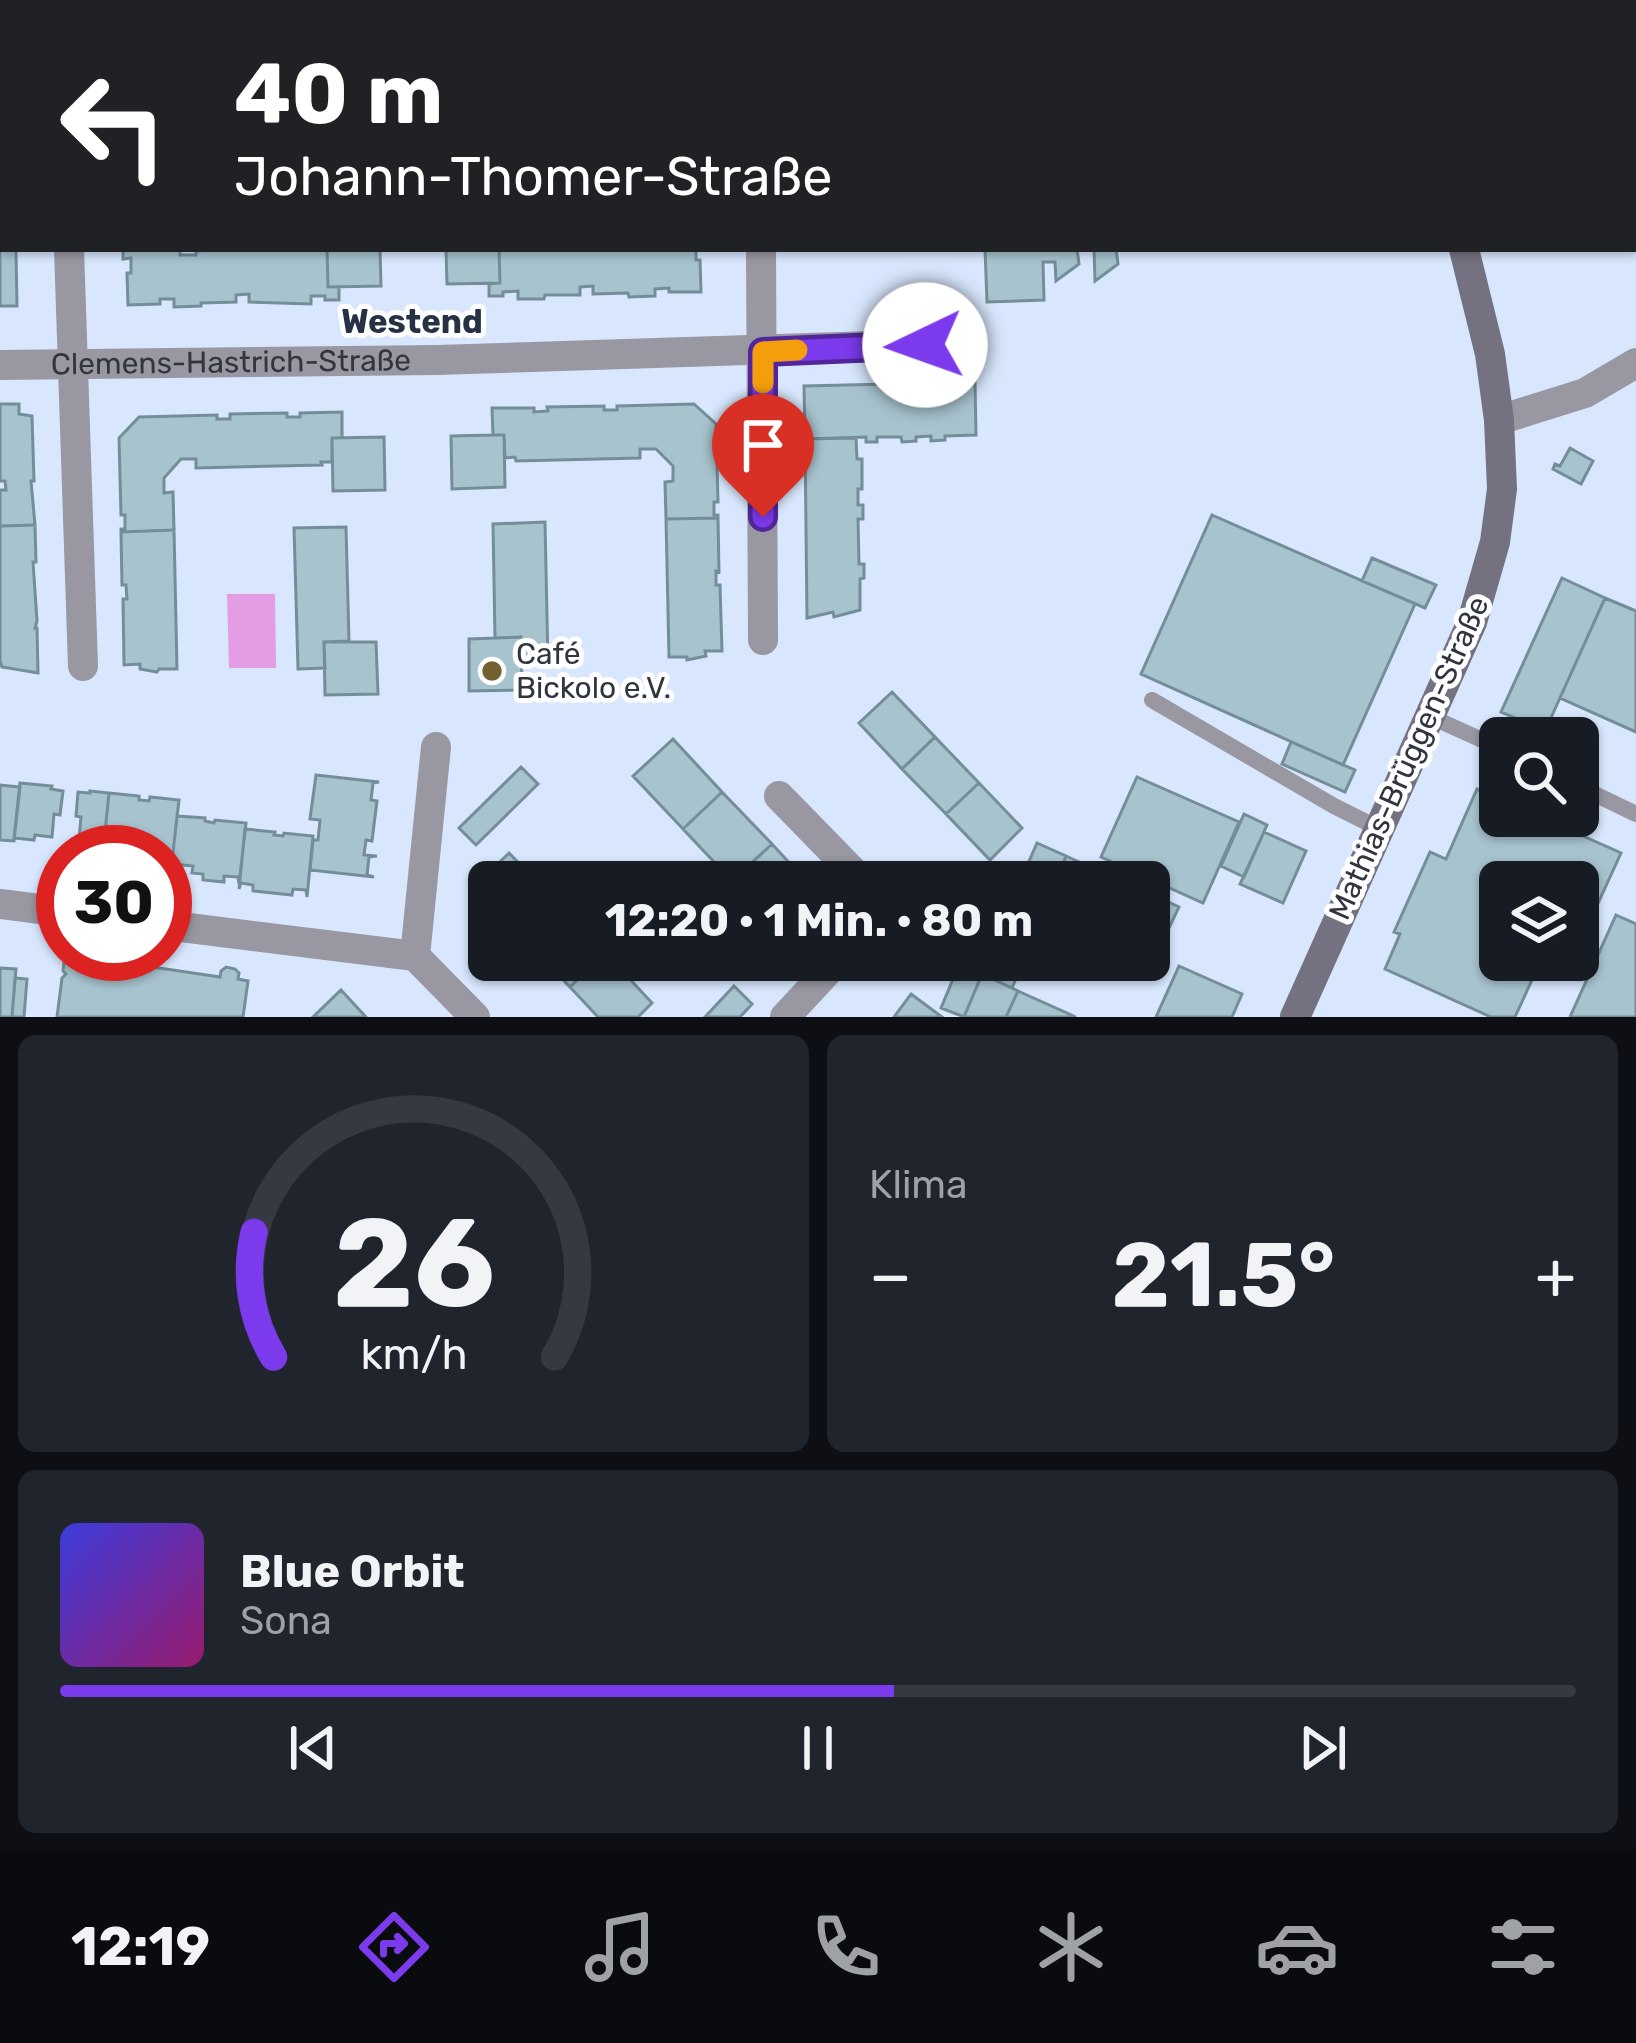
<!DOCTYPE html>
<html lang="de">
<meta charset="utf-8">
<style>
:root{--surface:#171b24;--page:#20242c;--text:#f1f3f6;--muted:#9ea1a6;--line:#363941;--accent:#7c3aed}
body{margin:0;font-family:Rubik,sans-serif;background:var(--page);color:var(--text);height:100vh;display:flex;flex-direction:column;font-size:45px;white-space:nowrap}
*{box-sizing:border-box;margin:0}
p{font-size:39px;color:var(--muted)}
.icon{flex:none;width:66px;height:66px;fill:none;stroke:currentColor;stroke-width:2;stroke-linecap:round;stroke-linejoin:round}
.map{position:relative;height:1017px;overflow:hidden}
.side{display:flex;flex-direction:column;gap:18px;padding:18px;background:#0d0f14;flex:1}
.side>*{flex:none}
.hud{position:absolute;left:0px;top:0px;width:1638px;height:252px;box-shadow:0 3px 9px #0004;background:#202124;color:#fff;overflow:hidden}
.fabs{position:absolute;left:1479px;top:717px;display:grid;gap:24px}
.fabs a{display:grid;place-items:center;width:120px;height:120px;border-radius:18px;background:var(--surface);box-shadow:0 3px 9px #0004;font-size:60px}
.speed{position:absolute;left:36px;top:825px;display:flex;gap:24px;font-size:60px;font-weight:700;text-align:center}
.speed>*{display:grid;place-content:center;width:156px;height:156px;border-radius:50%;background:var(--surface);box-shadow:0 3px 9px #0004;line-height:1}
.speed .limit{border:18px solid #d22;background:#fff;color:#111}
.pin{position:absolute;display:grid;place-items:center;width:102px;height:102px;color:#fff;margin:-123px -51px;border-radius:50% 50% 50% 0;rotate:-45deg;box-shadow:0 0 12px #0007}
.pin .icon{rotate:45deg}
.me{position:absolute;width:132px;margin:-66px;rotate:267deg;stroke-linejoin:round;filter:drop-shadow(0 0 9px #0008)}
.turn{display:flex;align-items:center;gap:42px;height:252px;padding:0 36px;font-size:54px}
.turn .icon{width:156px;height:156px;stroke-width:2.5}
.turn b{display:block;font-size:84px;line-height:102px}
.big{font-size:90px;font-weight:700;line-height:1.1}
.side .tile{flex:1;display:flex;flex-direction:column;justify-content:center;gap:18px;min-width:0;padding:0 42px;border-radius:18px;background:var(--page)}
.side .dial{align-items:center;gap:0}
.dial svg{height:312px;overflow:visible;fill:none;stroke:var(--line);stroke-width:7;stroke-linecap:round;text-anchor:middle}
.dial text{fill:var(--text);stroke:none}
.song{display:flex;align-items:center;gap:36px}
.cover{width:144px;height:144px;border-radius:18px;background:linear-gradient(135deg,hsl(240 70% 55%),hsl(320 70% 35%))}
.played{height:12px;border-radius:6px;background:linear-gradient(90deg,var(--accent) 55%,var(--line) 55%)}
.keys{display:flex;justify-content:space-around;direction:ltr}
.heat{display:flex;justify-content:space-between;align-items:center;font-size:66px;direction:ltr}
.side .tiles{flex:1;display:grid;gap:18px;grid-template-columns:1fr 1fr}
.tile:last-child{grid-column:span 2}
.trip{position:absolute;left:468px;top:861px;width:702px;height:120px;border-radius:18px;background:var(--surface);box-shadow:0 3px 9px #0004;font-weight:700;line-height:120px;text-align:center}
.menu{display:flex;height:192px;justify-content:space-around;align-items:center;background:#090b0e;color:var(--muted)}
.menu .icon{width:84px;height:84px}
.menu .current{color:var(--accent)}
.menu b{font-size:54px;color:var(--text)}
.map>svg:first-child{display:block}
.park{fill:#e39de5}
.building{fill:#a7c3ce;stroke:#748e99;stroke-width:3}
.lines{fill:none;stroke-linecap:round;stroke-linejoin:round}
.lane{stroke:#9997a2;stroke-width:16}
.street{stroke:#9997a2;stroke-width:30}
.secondary{stroke:#747281;stroke-width:30}
.route-casing{stroke:#51269a;stroke-width:30}
.route{stroke:#7c3aed;stroke-width:21}
.slow{stroke:#f59e0b;stroke-width:21}
.poi-dot{fill:#73612f;stroke:#fff;stroke-width:4.5}
.labels{text-anchor:middle;dominant-baseline:central;stroke-width:10;stroke-linejoin:round;paint-order:stroke}
.street-label{font-size:30px;fill:#30353e;stroke:#fff}
.poi-label{font-size:30px;fill:#30353e;stroke:#fff;text-anchor:start}
.neighbourhood-label{font-size:33px;font-weight:bold;fill:#263143;stroke:#fff}
</style>
<div class="map">
<svg width="1636" height="1017" viewBox="0 0 1636 1017">
<rect width="100%" height="100%" fill="#d8e7fd"/>
<path class="park" d="M883,0H1320L1321,1L1314,3H901Z
M227,594H275L276,668H229Z"/>
<path class="building" d="M0,0H10V3H3V249L16,250L17,306H0Z
M123,249H175L180,251V255H196V251L228,249H327L328,287H339V300H325V296H311V304L249,302V294L236,295V302L201,303V306L174,307V299H160V304L128,305L127,273H131V258L123,259Z
M327,249H380L381,286L328,287Z
M446,249H499L500,283L447,284Z
M499,249H696V260H700L701,292H669V288L655,289V296L629,297L628,293L593,294V286L580,287V295H545L544,299H518V291L503,292V296H489V284L500,283Z
M985,249H1077L1079,264L1056,281L1055,262H1043L1044,300L987,302Z
M1094,249H1116L1118,264L1095,281Z
M975,382L976,435L945,436V440L931,441V436L916,437V441L902,442L901,437H877V442H866V437L805,439L804,386Z
M0,404H19V414L32,416L34,481H31L35,525L0,526V490H6L5,481H0Z
M694,404L716,424L718,502H714V515H718V518L666,519L665,482L673,481V466L656,449H640V458L516,461L515,457L505,458L504,435H493L492,408H534V412L548,411L547,407L604,406V410H617V406Z
M342,412V438H332V462H321L322,465L196,468V459H181L164,478V493L173,492L174,530L121,532V529H125V515H121L119,438L139,417L217,415V419H230V414L287,413V417H300V413Z
M493,435H504L505,487L452,489L451,436Z
M384,437L385,490L333,491L332,438Z
M856,438L857,459H862V489H858V505H863V519H858L859,564H864V578L860,579V610L834,617L833,612L807,618L805,439Z
M1570,448L1593,461L1581,484L1553,469L1555,464L1560,466Z
M1212,515L1415,604L1343,765L1141,674Z
M718,518L719,572L716,571V585H720L722,651H705L706,656L687,660V657H669L666,519Z
M545,522L548,663L521,664V637L495,638L493,524Z
M35,525L36,562H33L37,621L35,628H37L38,673L2,667L0,661V526Z
M346,527L349,641L324,642L325,668L298,669L294,528Z
M174,530L177,669H159L157,672L140,669V664L124,665L123,599H127L126,585H122L121,532Z
M1372,558L1436,585L1425,608L1362,581Z
M1562,578L1605,598L1545,731L1501,712Z
M1605,598L1636,611V732L1560,698Z
M521,637L522,690L469,691V639Z
M324,642H376L378,694L325,695Z
M892,692L935,737L902,769L859,723Z
M935,737L979,783L946,814L902,769Z
M673,739L722,792L683,829L633,776Z
M1291,742L1355,770L1345,792L1282,764Z
M521,767L538,784L476,845L459,828Z
M316,775L379,782L373,783L371,800L377,801L372,841L366,840L364,855L377,856L369,857L367,875L374,877L310,870L313,840H318L320,820L310,819Z
M1137,777L1239,822L1203,903L1101,857Z
M20,783L52,786L51,789L63,791L60,815L54,814L52,837L35,835L34,840L14,838Z
M979,783L1022,828L990,860L946,814Z
M0,785L20,787L14,841L0,840Z
M1477,789L1500,799V816H1538L1621,853L1588,925L1578,921V882H1500V906L1489,929L1500,934V960H1541L1515,1017H1491L1385,969L1400,934L1394,932L1430,852L1446,859Z
M90,791L109,793L104,842L79,840L81,817L76,816L78,792L90,793Z
M722,792L772,844L732,881L683,829Z
M109,793L139,796V800L149,801L150,797L179,800L172,861L171,854L165,852H119V849L106,847V852H103Z
M1244,814L1267,825L1244,877L1221,866Z
M177,816L205,818V821L214,823L215,820L246,823L239,884L238,877L224,876V882L203,880V874L192,873L193,866L174,864L171,871Z
M245,829L275,832L274,835L283,836L284,833L313,836L307,897L306,890L293,889L292,895L253,891V885L241,883L239,889Z
M1264,832L1306,851L1283,903L1240,884Z
M1037,843L1066,856L1056,882H1020Z
M772,844L807,882H733L732,881Z
M509,853L537,882H489V903L474,887Z
M1066,856L1123,882L1056,881Z
M1149,893L1179,907L1168,930L1149,922Z
M1616,915L1636,924V1017H1570Z
M65,954L220,977L221,971L226,967L235,969L239,973L238,979L248,981L243,1017H57L62,978L66,974L63,971Z
M544,960H597L570,987Z
M597,960H612L652,1003L638,1017H598L570,987Z
M961,960H988L964,1017L941,1008Z
M988,960H1024L1012,988L982,974Z
M1179,966L1242,994L1232,1017H1156Z
M0,968L16,969L12,1017H0Z
M982,974L1018,991L1006,1017H964Z
M15,978L27,979L24,1017H12Z
M734,986L752,1004L740,1017H705Z
M341,990L366,1017H313Z
M1018,991L1076,1017H1006Z
M911,994L942,1017H894Z"/>
<g class="lines">
<path class="lane" d="M1152,700L1334,806L1380,829
M1431,717L1500,748
M1578,786L1636,814"/>
<g class="street">
<path d="M64,0V3"/>
<path d="M757,0L773,3"/>
<path d="M1635,21H1636"/>
<path d="M69,249L83,666"/>
<path d="M761,249L763,640"/>
<path id="s1" d="M0,365L437,360L965,343"/>
<path d="M1499,420L1585,393L1636,363"/>
<path d="M779,796L863,882"/>
<path d="M0,904L63,912"/>
<path d="M165,925L415,956L475,1017"/>
<path d="M415,956L436,747"/>
<path d="M785,1017L838,960"/>
</g>
<path class="secondary" d="M1369,0L1370,3
M1295,1017L1472,622L1495,542L1502,489L1499,420L1490,354L1464,249"/>
</g>
<g class="lines">
<defs>
<path id="route" d="M763,517V352L925,345"/>
</defs>
<use href="#route" class="route-casing"/>
<use href="#route" class="route"/>
<path class="slow" d="M763,383V352L797,350"/>
</g>
<circle class="poi-dot" cx="492" cy="671" r="12"/>
<g class="labels">
<g class="street-label">
<text stroke="none"><textPath href="#s1" startOffset="231">Clemens-Hastrich-Straße</textPath></text>
<text transform="translate(1409 758) rotate(-66)">Mathias-Brüggen-Straße</text>
</g>
<g class="poi-label">
<text x="516" y="654">Café<tspan x="516" dy="34">Bickolo e.V.</tspan></text>
</g>
<g class="neighbourhood-label">
<text x="412" y="321">Westend</text>
</g>
</g>
</svg>
<div class="fabs">
<a><svg class="icon" aria-label="search" viewBox="0 0 24 24"><circle cx="10" cy="10" r="6"/><path d="M15 15l6 6"/></svg></a>
<a><svg class="icon" aria-label="layers" viewBox="0 0 24 24"><path d="M12 4l9 5-9 5-9-5zM3 14l9 5 9-5"/></svg></a>
</div>
<div class="speed"><div class="limit">30</div></div>
<div class="pin" style="left:763px;top:517px;background:#d93025"><svg class="icon" aria-label="arrive" viewBox="0 0 24 24"><path d="M6 21V4h12l-3 4 3 4H6"/></svg></div>
<svg class="me" style="left:925px;top:345px" viewBox="-20 -20 40 40"><circle r="19" fill="#fff"/><path d="M0-13L10 11 0 6-10 11z" fill="#7c3aed"/></svg>
<div class="trip">12:20 · 1 Min. · 80 m</div>
<div class="hud">
<div class="turn"><svg class="icon" aria-label="left" viewBox="0 0 24 24"><path d="M17 20v-9H6M10 6l-5 5 5 5"/></svg><div><b>40 m</b>Johann-Thomer-Straße</div></div>
</div>
</div>
<section class="side">
<div class="tiles">
<div class="tile dial"><svg viewBox="0 0 100 80">
<path d="M14 69A42 42 0 1 1 86 69"/>
<path d="M14 69A42 42 0 0 1 9 37" stroke="#7c3aed"/>
<text x="50" y="56" font-size="32" font-weight="700">26</text>
<text x="50" y="72" font-size="11">km/h</text>
</svg></div>
<div class="tile"><p>Klima</p>
<div class="heat"><a>−</a><b class="big">21.5°</b><a>+</a></div>
</div>
<div class="tile">
<div class="song"><i class="cover"></i><div><b>Blue Orbit</b><p>Sona</p></div></div>
<div class="played"></div>
<div class="keys"><svg class="icon" aria-label="previous" viewBox="0 0 24 24"><path d="M18 5L8 12l10 7zM5 5v14"/></svg><svg class="icon" aria-label="pause" viewBox="0 0 24 24"><path d="M8 5v14M16 5v14"/></svg><svg class="icon" aria-label="next" viewBox="0 0 24 24"><path d="M6 5l10 7-10 7zM19 5v14"/></svg></div>
</div>
</div>
</section>
<nav class="menu">
<b>12:19</b>
<svg class="icon current" aria-label="directions" viewBox="0 0 24 24"><path d="M12 3l9 9-9 9-9-9zM9 14v-3h6M13 9l2 2-2 2"/></svg>
<svg class="icon" aria-label="music" viewBox="0 0 24 24"><path d="M9 18V5l10-2v13"/><circle cx="6" cy="18" r="3"/><circle cx="16" cy="16" r="3"/></svg>
<svg class="icon" aria-label="phone" viewBox="0 0 24 24"><path d="M5 4h4l2 5-3 2q2 4 5 5l2-3 5 2v4C11 20 4 13 5 4z"/></svg>
<svg class="icon" aria-label="climate" viewBox="0 0 24 24"><path d="M12 3v18M4 7l16 10M4 17L20 7"/></svg>
<svg class="icon" aria-label="car" viewBox="0 0 24 24"><path d="M5 17H2v-5l4-1 3-4h7l3 4 3 1v5h-3M9 17h6M6 11h13"/><circle cx="7" cy="17" r="2"/><circle cx="17" cy="17" r="2"/></svg>
<svg class="icon" aria-label="filters" viewBox="0 0 24 24"><path d="M4 7h16M4 17h16"/><circle cx="9" cy="7" r="2"/><circle cx="15" cy="17" r="2"/></svg>
</nav>
